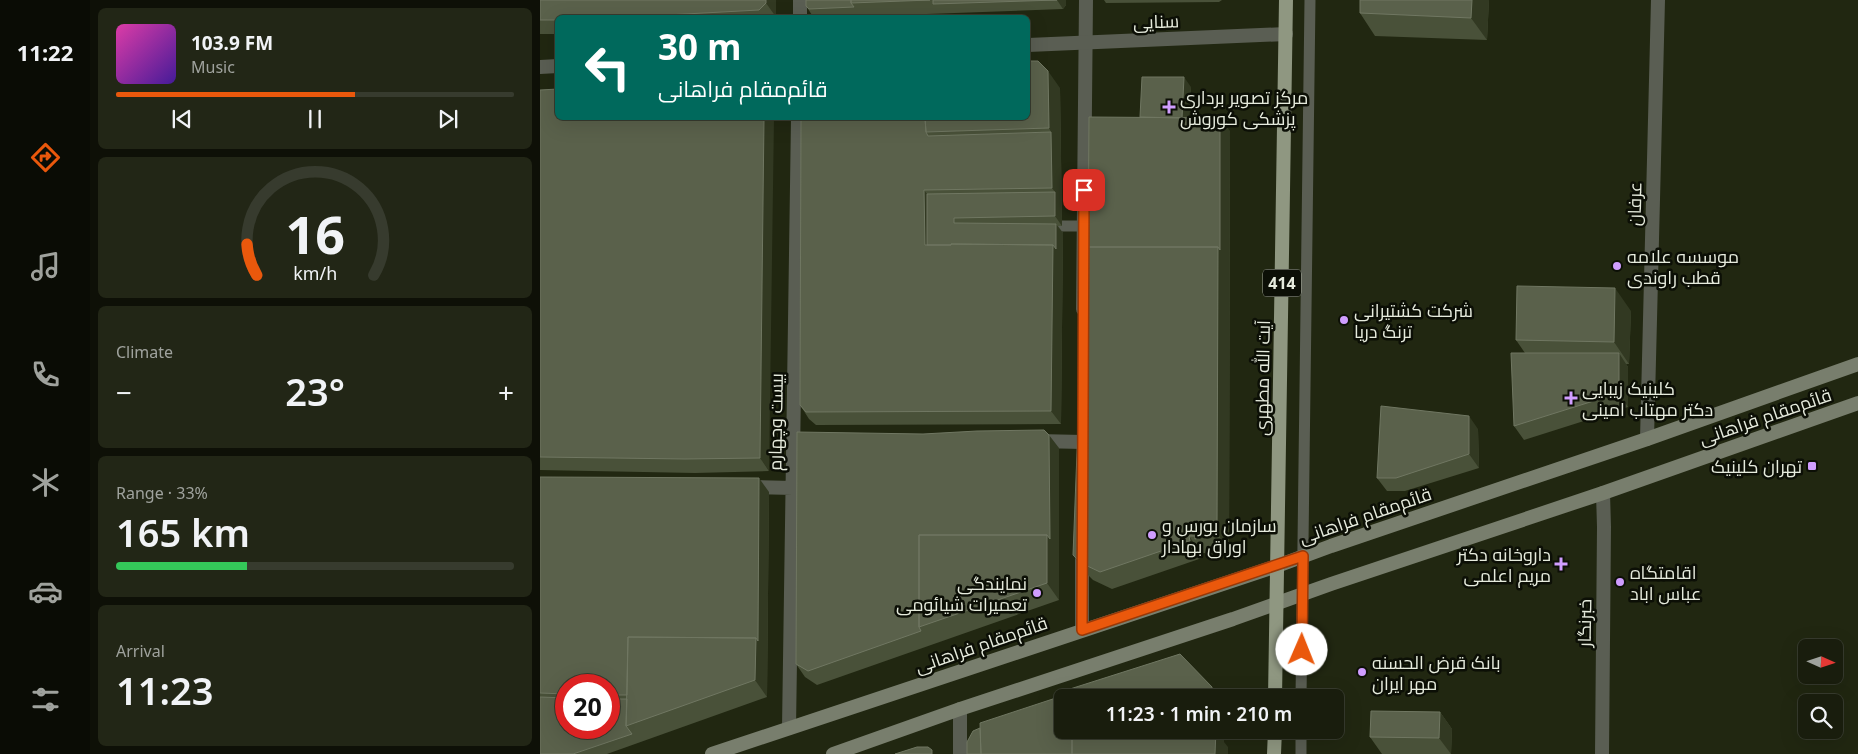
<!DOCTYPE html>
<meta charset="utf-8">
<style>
:root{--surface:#191d0d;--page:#222616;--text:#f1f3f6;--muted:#9fa29d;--line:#373b2e;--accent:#ea580c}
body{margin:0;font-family:"Noto Sans",Cairo,sans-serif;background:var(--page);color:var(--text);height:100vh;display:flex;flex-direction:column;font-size:19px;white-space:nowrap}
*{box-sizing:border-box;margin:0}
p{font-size:16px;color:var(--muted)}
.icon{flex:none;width:28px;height:28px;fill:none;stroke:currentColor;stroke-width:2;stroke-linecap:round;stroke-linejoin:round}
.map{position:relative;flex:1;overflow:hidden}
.details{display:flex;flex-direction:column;gap:8px;padding:8px;background:#0e1007;width:450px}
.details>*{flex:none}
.hud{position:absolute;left:15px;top:15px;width:475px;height:105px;border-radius:8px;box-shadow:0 5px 20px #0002,0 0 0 1px var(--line);background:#00695c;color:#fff;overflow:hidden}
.needle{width:32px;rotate:93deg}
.fabs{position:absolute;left:1258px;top:639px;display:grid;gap:10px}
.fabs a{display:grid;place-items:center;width:45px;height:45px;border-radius:8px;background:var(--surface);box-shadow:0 5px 20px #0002,0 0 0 1px var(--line);font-size:25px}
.speed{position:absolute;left:15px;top:674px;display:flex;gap:10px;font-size:25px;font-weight:700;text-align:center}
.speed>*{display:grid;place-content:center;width:65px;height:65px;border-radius:50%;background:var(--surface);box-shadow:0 5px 20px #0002,0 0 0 1px var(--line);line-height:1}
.speed .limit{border:8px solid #d22;background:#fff;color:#111}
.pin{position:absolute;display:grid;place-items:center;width:42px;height:42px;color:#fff;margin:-21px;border-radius:10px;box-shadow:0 2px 8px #0006}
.me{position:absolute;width:55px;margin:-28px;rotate:1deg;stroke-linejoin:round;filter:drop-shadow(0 0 4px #0008)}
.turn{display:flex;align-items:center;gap:18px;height:105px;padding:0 20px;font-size:22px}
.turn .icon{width:65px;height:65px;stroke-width:2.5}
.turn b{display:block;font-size:35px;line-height:42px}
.big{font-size:38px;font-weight:600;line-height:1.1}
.details .widget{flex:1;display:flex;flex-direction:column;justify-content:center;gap:8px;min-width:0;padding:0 18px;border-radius:8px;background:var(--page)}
.details .dial{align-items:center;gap:0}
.dial svg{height:130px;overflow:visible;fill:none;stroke:var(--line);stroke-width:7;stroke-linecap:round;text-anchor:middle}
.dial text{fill:var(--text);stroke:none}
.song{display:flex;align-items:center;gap:15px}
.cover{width:60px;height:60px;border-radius:8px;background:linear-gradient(135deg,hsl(320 70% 55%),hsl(260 70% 35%))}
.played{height:5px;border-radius:2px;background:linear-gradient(90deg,var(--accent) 60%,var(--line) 60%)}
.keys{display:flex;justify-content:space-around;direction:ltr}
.heat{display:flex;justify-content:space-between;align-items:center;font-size:28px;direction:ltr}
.charge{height:8px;border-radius:4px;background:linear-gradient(90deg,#34c759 33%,var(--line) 0)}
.trip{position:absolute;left:514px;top:689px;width:290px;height:50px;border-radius:8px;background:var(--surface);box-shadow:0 5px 20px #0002,0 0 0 1px var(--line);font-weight:600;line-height:50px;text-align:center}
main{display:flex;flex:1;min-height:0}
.tabs{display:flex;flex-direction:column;width:90px;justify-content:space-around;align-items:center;background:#0a0c05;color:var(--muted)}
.tabs .icon{width:35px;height:35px}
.tabs .on{color:var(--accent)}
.tabs b{font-size:22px;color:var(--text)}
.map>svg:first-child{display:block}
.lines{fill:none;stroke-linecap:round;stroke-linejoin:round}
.service{stroke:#5a5e53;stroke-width:11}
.minor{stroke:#5a5e53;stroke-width:14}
.tertiary{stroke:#5a5e53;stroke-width:14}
.secondary{stroke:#787e6d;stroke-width:14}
.primary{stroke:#8f9781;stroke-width:14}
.wall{fill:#495139;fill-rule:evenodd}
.shaded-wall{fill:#323922}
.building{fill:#5a614b;stroke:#707762}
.route-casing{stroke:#983908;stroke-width:12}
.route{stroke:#ea580c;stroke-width:9}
.poi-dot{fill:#d09dff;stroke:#0c0f06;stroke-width:2}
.labels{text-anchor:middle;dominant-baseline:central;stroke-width:5;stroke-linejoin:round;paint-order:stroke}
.shield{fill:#0c0f06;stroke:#a5a99c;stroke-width:1}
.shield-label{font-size:16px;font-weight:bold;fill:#e6ebdd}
.street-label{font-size:18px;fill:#e6ebdd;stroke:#0c0f06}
.poi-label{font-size:18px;fill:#e6ebdd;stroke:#0c0f06;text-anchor:start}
</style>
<main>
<nav class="tabs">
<b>11:22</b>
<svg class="icon on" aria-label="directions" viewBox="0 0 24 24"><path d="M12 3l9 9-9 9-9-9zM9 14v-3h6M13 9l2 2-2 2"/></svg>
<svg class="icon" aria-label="music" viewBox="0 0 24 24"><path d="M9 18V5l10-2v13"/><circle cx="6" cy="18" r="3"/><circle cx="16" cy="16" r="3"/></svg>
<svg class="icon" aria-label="phone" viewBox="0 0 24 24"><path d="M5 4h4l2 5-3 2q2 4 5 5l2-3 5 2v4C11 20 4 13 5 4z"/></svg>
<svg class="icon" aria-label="climate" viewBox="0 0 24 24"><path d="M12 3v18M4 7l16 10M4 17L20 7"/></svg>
<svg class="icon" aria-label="car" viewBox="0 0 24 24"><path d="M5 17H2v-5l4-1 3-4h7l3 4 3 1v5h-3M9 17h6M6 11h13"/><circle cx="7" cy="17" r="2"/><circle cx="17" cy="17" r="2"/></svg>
<svg class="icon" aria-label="filters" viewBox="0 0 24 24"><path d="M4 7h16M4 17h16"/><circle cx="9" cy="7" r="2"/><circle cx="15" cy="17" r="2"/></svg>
</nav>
<section class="details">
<div class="widget">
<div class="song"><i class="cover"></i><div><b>103.9 FM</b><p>Music</p></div></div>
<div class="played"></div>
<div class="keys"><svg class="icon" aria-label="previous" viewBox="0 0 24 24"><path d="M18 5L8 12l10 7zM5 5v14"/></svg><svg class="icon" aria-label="pause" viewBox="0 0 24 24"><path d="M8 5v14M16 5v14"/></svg><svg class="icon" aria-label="next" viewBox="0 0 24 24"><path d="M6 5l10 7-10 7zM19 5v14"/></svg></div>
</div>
<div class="widget dial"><svg viewBox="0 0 100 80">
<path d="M14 69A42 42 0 1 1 86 69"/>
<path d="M14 69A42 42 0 0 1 8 50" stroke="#ea580c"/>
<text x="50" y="56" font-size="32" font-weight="700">16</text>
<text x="50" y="72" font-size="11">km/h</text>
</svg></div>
<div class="widget"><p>Climate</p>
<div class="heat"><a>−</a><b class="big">23°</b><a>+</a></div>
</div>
<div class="widget"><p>Range · 33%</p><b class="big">165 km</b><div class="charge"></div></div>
<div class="widget"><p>Arrival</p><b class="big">11:23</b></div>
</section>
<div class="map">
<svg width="1318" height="754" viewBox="0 0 1318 754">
<rect width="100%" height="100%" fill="#212711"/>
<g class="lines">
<path class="service" d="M503,226H544
M761,698L770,0
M761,754V730"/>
<path class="minor" d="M260,18V0
M543,309L546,0
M1107,439L1118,0
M497,441L543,442
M208,487L253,488
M542,630V550
M249,728L258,118
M420,754V709
M1062,754L1064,527L1063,493"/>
<path class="tertiary" d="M488,45L746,34
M0,67L18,66"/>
<path class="secondary" d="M172,754L737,566L791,546L1107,439L1318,364
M293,754L420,709L693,619L791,584L1063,493L1318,403"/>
<path class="primary" d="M735,698L746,0
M734,754L735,730"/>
</g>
<path class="wall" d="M0,0H236V17L235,18H18V34H0Z
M266,0H526V5L523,9L275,18L272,15L266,6Z
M564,0H682L679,2L566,3Z
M949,0L947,40L835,36L820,13Z
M651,87L649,118L690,131L689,550L667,556L665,553H661L662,558L572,589L553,580L545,572L533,555L548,247L600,117Z
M520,88L522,226H518L523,233L521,424L276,425L269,419L260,405L261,118Z
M0,90L229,471L155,473L0,470Z
M1091,311L1089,364H1086L1088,367V407L984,440L974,426L985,353L976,340Z
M938,429L939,468L865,491H847L837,478Z
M383,434L519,448V600L277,685L265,677L256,664Z
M0,477L229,492L227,697L67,754H0ZM26,685H69V728H26Z
M900,712L912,729L911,754H842L830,737Z"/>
<path class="shaded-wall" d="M226,0H236V17L226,3Z
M517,0H526V5L523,9Z
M932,0H949L947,40L931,18Z
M508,71L520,88L522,226L515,216V192L512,188L511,132L509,128Z
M644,77L651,87L648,128L642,119Z
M224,118H234L229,471L220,458Z
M680,118L690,131L689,550L677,533L678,247Z
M384,190L394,204V249L385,245Z
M516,224L523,233L521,424L511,411L513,245Z
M1075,288L1091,311L1089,364L1074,342Z
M1079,353L1088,367V407L1079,393Z
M929,416L938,429L939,468L929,454Z
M509,435L519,448V600L507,583V535Z
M219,478L229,492L227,697L215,680L216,638Z
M649,536L661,553L662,558L650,541Z
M672,687L680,698H672Z
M900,712L912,729L911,754L899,738Z
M672,730H684V742L688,747V754H675Z"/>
<path class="building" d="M0,0H226V3L219,10L71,18H18V20H0Z
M266,0H311V3L314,7L269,9L266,6Z
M311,0H390L311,3Z
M393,0H517L393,4Z
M820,0H932L931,18L820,13Z
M488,61H498L508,71L509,128L386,132L385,118H488Z
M602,77H644L642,118L600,117Z
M18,89V118H224L220,458L145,459L0,457V90Z
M549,117L680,118V250L678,247H548Z
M261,118H385L386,132L388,136L511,132L512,188L384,190L385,245H411V244L513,245L511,411L266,412L260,405Z
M515,192V216L414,218V223L516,224V249L513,245L411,244V245H387V194Z
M545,247H678L677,533L655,539V536H649L650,541L560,572L541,563L533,555Z
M977,286L1075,288L1074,342L976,340Z
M971,353H1079V393L974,426Z
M841,406L929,416V454L856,478H837Z
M504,430L509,435L510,539L507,535H379V627L381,631L268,671L256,664L257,432L383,434L437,431Z
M0,477L219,478L218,641L216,638L88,637L87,695H69V685H26V694L0,693Z
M379,535H507V583L379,627Z
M88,637L216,638L215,680L86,726Z
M640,654L672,687V698H531L530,689Z
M531,693V698H522V730H532V754H441L440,723Z
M0,697L26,698V728H69V699H87L86,726L92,734L33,754H0Z
M831,711L900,712L899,738L830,737Z
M440,728L441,754H427V742L433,731Z
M532,730H676L675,754H532Z
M377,747H388L392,750V754H355Z"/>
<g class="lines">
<defs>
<path id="route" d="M544,190L542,630L763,556L762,650"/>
</defs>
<use href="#route" class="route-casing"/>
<use href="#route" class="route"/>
</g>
<g class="poi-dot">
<path d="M626.5 99.5h5v5h5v5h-5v5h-5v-5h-5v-5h5z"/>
<circle cx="1077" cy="266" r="5"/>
<circle cx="804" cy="320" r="5"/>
<path d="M1028.5 390.5h5v5h5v5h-5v5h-5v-5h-5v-5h5z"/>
<rect x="1267" y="461" width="10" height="10" rx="2.5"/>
<circle cx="612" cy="535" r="5"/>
<path d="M1018.5 556.5h5v5h5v5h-5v5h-5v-5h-5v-5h5z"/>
<circle cx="1080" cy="582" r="5"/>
<circle cx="497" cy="593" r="5"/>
<circle cx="822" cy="672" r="5"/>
</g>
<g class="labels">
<rect class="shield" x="723" y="269.5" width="38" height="27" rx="4"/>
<g class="shield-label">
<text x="742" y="283">414</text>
</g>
<g class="street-label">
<text transform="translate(616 21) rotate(-2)">سنایی</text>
<text transform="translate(1094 204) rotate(-89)">عرفان</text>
<text transform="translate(722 378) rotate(-89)">آیت الله مطهری</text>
<text transform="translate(1225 416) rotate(-19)">قائم‌مقام فراهانی</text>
<text transform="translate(235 422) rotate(-89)">بیست وچهارم</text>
<text transform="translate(825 515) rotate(-19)">قائم‌مقام فراهانی</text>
<text transform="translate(1044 623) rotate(-89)">خبرنگار</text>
<text transform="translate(441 644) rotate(-19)">قائم‌مقام فراهانی</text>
</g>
<g class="poi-label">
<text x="640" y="97">مرکز تصویر برداری<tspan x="640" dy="21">پزشکی کوروش</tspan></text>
<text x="1087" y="256">موسسه علامه<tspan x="1087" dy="21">قطب راوندی</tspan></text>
<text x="814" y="310">شرکت کشتیرانی<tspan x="814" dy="21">ترنگ دریا</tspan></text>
<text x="1042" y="388">کلینیک زیبایی<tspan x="1042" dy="21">دکتر مهتاب امینی</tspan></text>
<text x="1262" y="466" text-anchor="end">تهران کلینیک</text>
<text x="622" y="525">سازمان بورس و<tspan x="622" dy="21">اوراق بهادار</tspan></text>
<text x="1011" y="554" text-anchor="end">داروخانه دکتر<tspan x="1011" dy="21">مریم اعلمی</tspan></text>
<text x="1090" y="572">اقامتگاه<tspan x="1090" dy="21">عباس اباد</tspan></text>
<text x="487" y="583" text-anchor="end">نمایندگی<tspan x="487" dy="21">تعمیرات شیائومی</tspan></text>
<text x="832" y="662">بانک قرض الحسنه<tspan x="832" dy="21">مهر ایران</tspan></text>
</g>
</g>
</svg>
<div class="fabs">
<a><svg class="needle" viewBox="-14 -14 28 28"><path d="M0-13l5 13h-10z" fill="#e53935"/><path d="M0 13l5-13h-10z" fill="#9fa29d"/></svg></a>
<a><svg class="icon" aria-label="search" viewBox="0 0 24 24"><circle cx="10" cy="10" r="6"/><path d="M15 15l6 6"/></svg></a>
</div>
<div class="speed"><div class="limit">20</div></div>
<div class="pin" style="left:544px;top:190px;background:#d93025"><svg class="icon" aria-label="arrive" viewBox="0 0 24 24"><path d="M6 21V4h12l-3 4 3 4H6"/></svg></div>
<svg class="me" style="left:762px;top:650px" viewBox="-20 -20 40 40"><circle r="19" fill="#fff"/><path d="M0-13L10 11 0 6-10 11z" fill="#ea580c"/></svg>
<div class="trip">11:23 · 1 min · 210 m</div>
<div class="hud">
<div class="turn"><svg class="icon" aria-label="left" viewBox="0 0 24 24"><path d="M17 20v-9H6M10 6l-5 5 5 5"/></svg><div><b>30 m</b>قائم‌مقام فراهانی</div></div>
</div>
</div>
</main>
